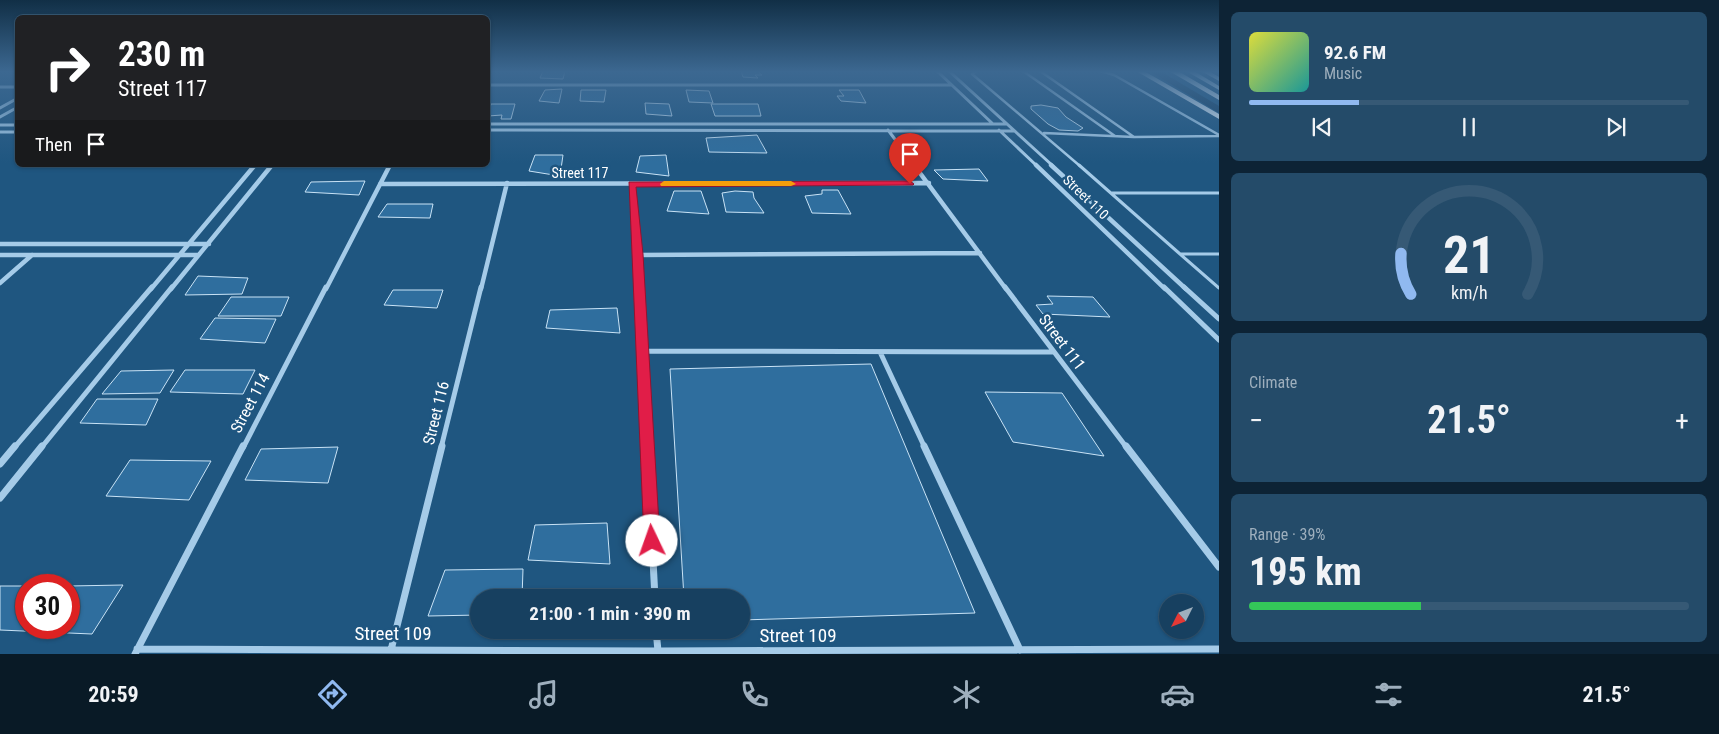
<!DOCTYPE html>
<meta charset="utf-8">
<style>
:root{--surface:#174060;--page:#244b69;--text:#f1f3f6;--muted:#9eafbd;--line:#365975;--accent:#90b9f0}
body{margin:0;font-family:"Roboto Condensed",sans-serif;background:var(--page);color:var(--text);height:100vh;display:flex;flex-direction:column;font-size:19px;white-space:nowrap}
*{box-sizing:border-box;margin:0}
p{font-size:16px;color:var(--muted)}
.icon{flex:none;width:28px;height:28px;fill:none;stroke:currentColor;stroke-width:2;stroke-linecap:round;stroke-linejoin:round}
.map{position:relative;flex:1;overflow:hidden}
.side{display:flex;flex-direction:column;gap:12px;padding:12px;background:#0d2335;width:500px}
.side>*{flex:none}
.banner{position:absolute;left:15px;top:15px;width:475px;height:152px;border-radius:8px;box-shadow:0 1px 4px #0004,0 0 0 1px var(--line);background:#202124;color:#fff;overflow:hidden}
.needle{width:32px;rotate:228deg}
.fabs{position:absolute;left:1159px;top:594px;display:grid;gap:10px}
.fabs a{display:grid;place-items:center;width:45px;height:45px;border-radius:50%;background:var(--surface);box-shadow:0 1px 4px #0004,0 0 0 1px var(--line);font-size:25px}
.speed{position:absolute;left:15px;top:574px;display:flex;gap:10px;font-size:25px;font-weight:700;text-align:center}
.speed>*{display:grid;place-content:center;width:65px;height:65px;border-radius:50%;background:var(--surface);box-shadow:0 1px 4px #0004,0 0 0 1px var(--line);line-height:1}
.speed .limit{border:8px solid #d22;background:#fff;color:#111}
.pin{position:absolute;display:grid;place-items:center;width:42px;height:42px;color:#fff;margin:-51px -21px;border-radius:50% 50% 50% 0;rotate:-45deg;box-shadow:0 0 5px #0007}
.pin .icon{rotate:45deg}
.me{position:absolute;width:55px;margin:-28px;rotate:357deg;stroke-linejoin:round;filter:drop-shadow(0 0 4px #0008)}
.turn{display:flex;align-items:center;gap:18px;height:105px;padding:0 20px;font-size:22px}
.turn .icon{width:65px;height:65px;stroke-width:2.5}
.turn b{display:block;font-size:35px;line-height:42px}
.then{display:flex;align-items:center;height:48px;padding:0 20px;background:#0003;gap:10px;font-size:19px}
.big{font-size:38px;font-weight:700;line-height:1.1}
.side .tile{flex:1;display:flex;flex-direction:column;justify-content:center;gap:8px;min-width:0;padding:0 18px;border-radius:8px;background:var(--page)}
.side .dial{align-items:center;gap:0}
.dial svg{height:130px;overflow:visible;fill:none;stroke:var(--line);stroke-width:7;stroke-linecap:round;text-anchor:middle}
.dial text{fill:var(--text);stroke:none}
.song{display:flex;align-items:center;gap:15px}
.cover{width:60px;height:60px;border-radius:8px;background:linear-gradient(135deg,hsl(60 70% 55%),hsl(180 70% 35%))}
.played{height:5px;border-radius:2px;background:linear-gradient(90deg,var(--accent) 25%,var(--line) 25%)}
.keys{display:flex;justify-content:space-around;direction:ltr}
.heat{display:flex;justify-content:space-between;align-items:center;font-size:28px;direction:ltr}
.charge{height:8px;border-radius:4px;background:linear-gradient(90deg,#34c759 39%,var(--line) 0)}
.trip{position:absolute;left:470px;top:589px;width:280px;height:50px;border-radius:25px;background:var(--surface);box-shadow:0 1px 4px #0004,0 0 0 1px var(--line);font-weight:700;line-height:50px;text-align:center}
.dock{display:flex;height:80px;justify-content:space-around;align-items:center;background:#091a26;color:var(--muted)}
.dock .icon{width:35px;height:35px}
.dock .selected{color:var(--accent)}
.dock b{font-size:22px;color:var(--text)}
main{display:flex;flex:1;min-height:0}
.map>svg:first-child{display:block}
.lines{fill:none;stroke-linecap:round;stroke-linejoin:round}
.canal{fill:#153e60;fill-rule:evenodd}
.building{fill:#2f6e9e;stroke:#c9e3f6}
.service-far1{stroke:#a5cbe8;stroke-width:2.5}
.service{stroke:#a5cbe8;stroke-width:3}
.minor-far3{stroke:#a5cbe8;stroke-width:3}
.minor-far2{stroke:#a5cbe8;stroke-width:4.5}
.minor-far1{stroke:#a5cbe8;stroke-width:5}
.minor{stroke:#a5cbe8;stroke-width:7}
.secondary{fill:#cfe5f6;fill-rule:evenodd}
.primary{fill:#e7f3fe;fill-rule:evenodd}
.route{fill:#e11d48;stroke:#92132f}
.slow{fill:#f59e0b}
.labels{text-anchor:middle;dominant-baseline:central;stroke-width:5;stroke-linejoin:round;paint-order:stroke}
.far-street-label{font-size:14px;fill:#fff;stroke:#1f5680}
.street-label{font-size:16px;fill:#fff;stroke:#1f5680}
.near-street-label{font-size:19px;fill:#fff;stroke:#1f5680}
</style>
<main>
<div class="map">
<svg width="1219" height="654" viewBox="0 0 1219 654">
<rect width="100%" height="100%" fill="#1f5680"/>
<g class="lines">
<path class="canal" d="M1149,71H1160L1219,106V113Z"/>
</g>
<path class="building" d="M543,71H565L563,79L540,78Z
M741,71H757L762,75H755L758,78L743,77Z
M562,89L559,103L539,101L545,90Z
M581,90H606L604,102L580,101Z
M686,90L709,91L713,103L689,102Z
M839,90H859L866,103L841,101L837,96H844Z
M645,103L669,104L672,116L646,114Z
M491,104H515L511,119H501L502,115L488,116Z
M711,104H758L761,116H715Z
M1041,105L1058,108L1066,117L1083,128L1078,131L1059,130L1048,124L1031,109V106Z
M757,135L767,153L709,152L706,138Z
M535,155H563L560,176L529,171Z
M666,155L669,176L636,172L640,156Z
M979,169L988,181L943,179L934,170Z
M365,181L359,195L305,192L311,182Z
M822,190H838L851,214L812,213L805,196L822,194Z
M674,191H701L709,214L667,211Z
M735,191L753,192L754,198L764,213L726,212L722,193Z
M387,204H433L430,218L378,217Z
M198,276L248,278L242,294L185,295Z
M393,290H443L437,308L384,305Z
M1047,296L1093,297L1110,317L1043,314L1036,305L1053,304Z
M231,297H289L281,316H218Z
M617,308L620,333L546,328L550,310Z
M215,318L276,319L265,343L200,339Z
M871,364L975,613L741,620V598H684L670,369Z
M174,370L160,393L102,394L121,371Z
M185,370H255L243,394L170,392Z
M985,392L1062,393L1104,456L1013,442Z
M97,399H158L146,425L80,423Z
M338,447L328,483L245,480L261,449Z
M130,460L211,461L189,500L106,496Z
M607,523L610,564L528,560L535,525Z
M523,569L522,598H479V615L428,616L445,570Z
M123,585L92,634L0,630V586H26V628H69V586Z"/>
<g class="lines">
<path class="service-far1" d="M977,71L972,74L1080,166
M1023,71L1115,136
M1040,71L1134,137
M1101,71L1114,75L1219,135
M1044,133L1134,137L1219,136"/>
<path class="service" d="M1079,165L1180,254H1219
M1112,193H1219
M1180,254L1219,288"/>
<path class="minor-far3" d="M937,71L993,124
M949,71L1053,166
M488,85H951
M0,87H18
M0,108L18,98
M0,117L18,107
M488,124H1006
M0,125H18
M488,130L1014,131
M888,130L915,166
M999,130L1037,166
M0,132H18"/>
<path class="minor-far2" d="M914,165L1006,289
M1036,165L1165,289
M1051,165L1186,289
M380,184L929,183
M632,184L640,289
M0,244H209
M0,255H198
M638,255L980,253
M0,283L32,255
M151,289L255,165
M171,289L272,165
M326,289L390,165
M481,289L507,183"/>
<path class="minor-far1" d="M640,287L648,448
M1005,287L1127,448
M1164,287L1219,340
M1184,287L1219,319
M642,351L1053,352
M880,352L925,448
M14,448L152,287
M41,448L172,287
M243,448L326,287
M441,448L481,287"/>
<path class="minor" d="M647,446L655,598
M924,446L1020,650
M1126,446L1219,567
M0,464L15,446
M0,498L42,446
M656,630L658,651
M137,649L658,651L1219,649
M391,650L442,446
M135,654L243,446"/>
<path class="secondary" d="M1186,71H1194L1219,86V90Z
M1201,71H1209L1219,77V81Z"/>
<path class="primary" d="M1136,71H1144L1219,114V119Z
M1169,71H1178L1219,95V100Z"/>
</g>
<linearGradient id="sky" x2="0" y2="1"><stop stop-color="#112f46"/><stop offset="0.44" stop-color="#3c6891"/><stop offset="1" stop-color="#3c6891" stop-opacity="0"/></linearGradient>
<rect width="1219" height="163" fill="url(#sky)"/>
<path class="route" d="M910,181L914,184L913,185L636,187L643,254L660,541L657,546L652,548L646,546L644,541L629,182Z"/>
<path class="slow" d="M664,181H791L796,184L791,186H661L660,184Z"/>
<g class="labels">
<g class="far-street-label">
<text x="580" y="173">Street 117</text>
<text transform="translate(1086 197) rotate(44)">Street 110</text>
</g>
<g class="street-label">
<text transform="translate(1062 342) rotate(53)">Street 111</text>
<text transform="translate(250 403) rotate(-62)">Street 114</text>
<text transform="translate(436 413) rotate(-76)">Street 116</text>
</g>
<g class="near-street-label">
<text x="393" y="633">Street 109</text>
<text x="798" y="635">Street 109</text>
</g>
</g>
</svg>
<div class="fabs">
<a><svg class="needle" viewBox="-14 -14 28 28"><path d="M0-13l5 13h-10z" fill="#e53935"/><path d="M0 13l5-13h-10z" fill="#9eafbd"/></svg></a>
</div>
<div class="speed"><div class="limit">30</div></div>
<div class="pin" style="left:910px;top:184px;background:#d93025"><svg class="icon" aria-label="arrive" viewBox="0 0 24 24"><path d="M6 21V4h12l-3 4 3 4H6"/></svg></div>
<svg class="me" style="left:652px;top:541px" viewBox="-20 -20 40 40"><circle r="19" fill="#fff"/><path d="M0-13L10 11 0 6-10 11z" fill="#e11d48"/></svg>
<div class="trip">21:00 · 1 min · 390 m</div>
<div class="banner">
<div class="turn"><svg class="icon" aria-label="right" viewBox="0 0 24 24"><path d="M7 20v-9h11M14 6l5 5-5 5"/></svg><div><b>230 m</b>Street 117</div></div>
<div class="then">Then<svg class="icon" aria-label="arrive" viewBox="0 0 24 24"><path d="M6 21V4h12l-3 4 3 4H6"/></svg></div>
</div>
</div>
<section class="side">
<div class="tile">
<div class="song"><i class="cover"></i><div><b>92.6 FM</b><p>Music</p></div></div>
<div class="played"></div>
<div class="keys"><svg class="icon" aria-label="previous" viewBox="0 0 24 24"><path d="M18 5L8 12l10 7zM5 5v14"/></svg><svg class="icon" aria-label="pause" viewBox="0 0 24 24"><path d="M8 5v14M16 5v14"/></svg><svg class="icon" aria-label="next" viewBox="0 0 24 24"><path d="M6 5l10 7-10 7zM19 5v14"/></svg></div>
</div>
<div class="tile dial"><svg viewBox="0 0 100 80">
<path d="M14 69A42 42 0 1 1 86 69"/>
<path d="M14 69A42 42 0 0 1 8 44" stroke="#90b9f0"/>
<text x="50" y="56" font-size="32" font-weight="700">21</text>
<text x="50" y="72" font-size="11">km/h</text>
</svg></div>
<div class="tile"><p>Climate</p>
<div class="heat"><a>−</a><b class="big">21.5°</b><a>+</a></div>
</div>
<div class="tile"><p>Range · 39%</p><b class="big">195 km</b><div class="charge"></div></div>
</section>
</main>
<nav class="dock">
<b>20:59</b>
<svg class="icon selected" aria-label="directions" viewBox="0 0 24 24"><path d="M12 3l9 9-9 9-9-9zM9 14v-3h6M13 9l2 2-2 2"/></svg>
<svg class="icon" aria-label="music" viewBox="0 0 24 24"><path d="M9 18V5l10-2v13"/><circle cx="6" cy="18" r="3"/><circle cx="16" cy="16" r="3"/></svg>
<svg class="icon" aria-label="phone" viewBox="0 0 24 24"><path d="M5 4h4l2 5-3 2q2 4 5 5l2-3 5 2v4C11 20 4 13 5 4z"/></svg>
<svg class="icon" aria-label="climate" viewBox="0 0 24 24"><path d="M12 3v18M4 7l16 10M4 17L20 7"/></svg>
<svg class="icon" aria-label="car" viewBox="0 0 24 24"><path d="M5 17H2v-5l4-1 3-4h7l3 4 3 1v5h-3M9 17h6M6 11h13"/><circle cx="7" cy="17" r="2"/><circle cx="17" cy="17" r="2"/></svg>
<svg class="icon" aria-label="filters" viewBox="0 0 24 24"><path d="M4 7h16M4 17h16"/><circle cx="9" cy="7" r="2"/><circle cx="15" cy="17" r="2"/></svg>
<b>21.5°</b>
</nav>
